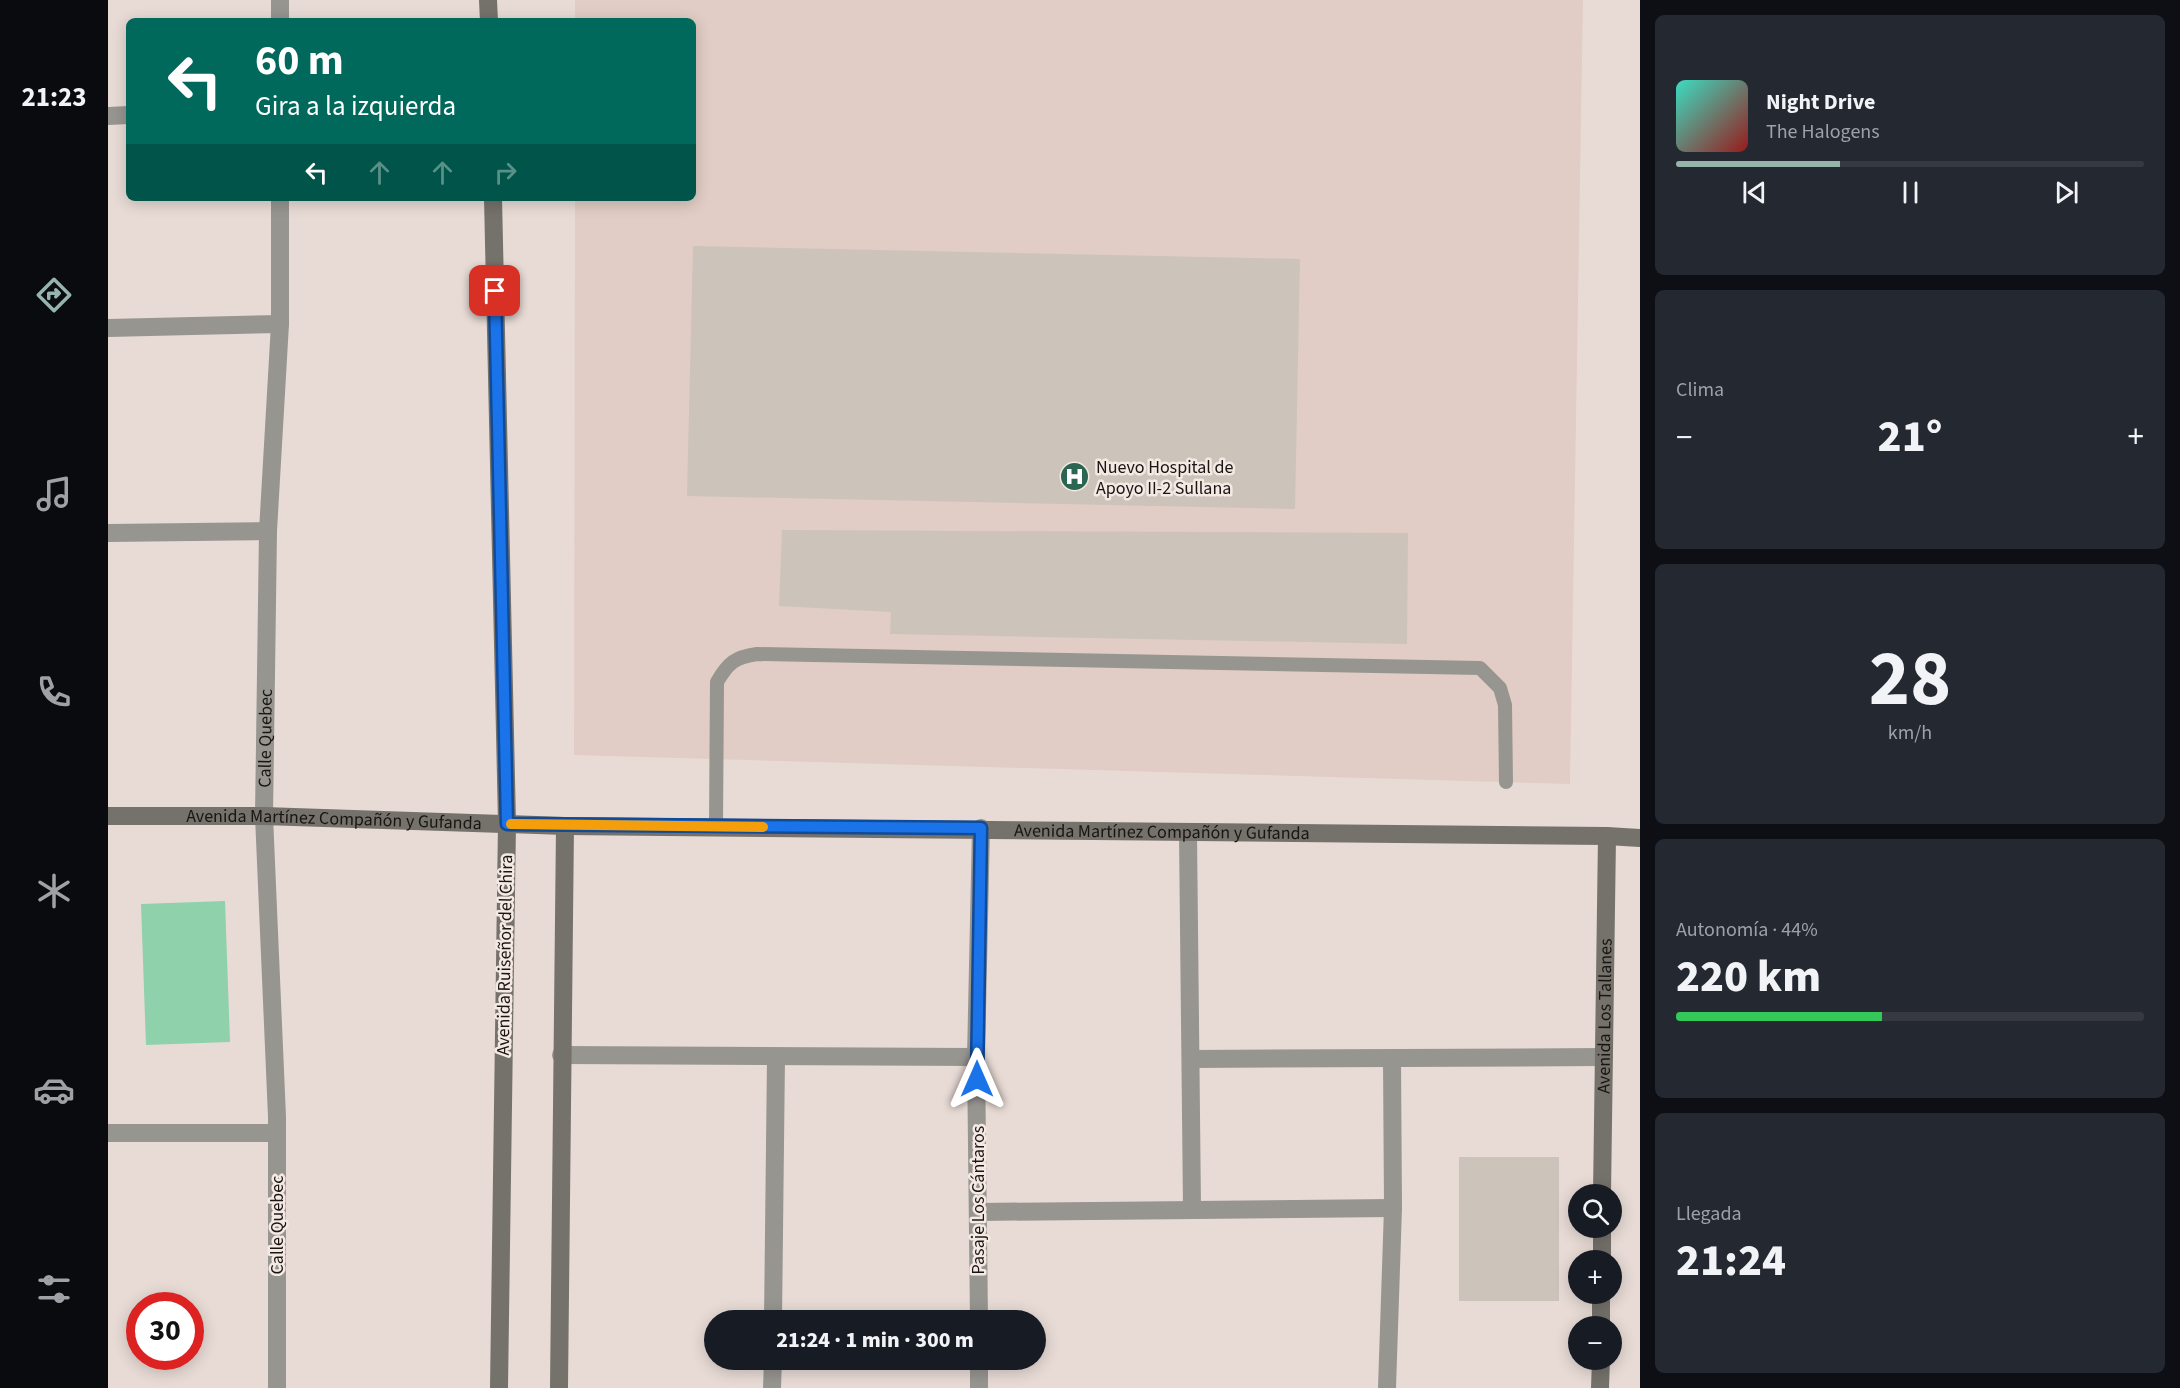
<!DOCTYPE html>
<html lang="es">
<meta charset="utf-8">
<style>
:root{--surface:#171b24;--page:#242831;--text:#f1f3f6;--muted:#9ea1a6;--line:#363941;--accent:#97b4ac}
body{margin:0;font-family:"Source Sans 3",sans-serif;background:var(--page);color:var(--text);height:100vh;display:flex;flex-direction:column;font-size:22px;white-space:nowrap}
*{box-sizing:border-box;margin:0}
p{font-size:20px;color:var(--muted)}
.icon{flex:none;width:33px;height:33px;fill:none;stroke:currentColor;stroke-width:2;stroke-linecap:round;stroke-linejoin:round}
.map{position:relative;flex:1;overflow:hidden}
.sheet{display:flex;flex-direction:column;gap:15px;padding:15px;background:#0d0f14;width:540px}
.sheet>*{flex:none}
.guide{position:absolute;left:18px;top:18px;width:570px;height:183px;border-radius:9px;box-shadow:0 3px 15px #0003;background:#00695c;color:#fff;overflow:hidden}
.buttons{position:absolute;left:1460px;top:1184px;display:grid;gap:12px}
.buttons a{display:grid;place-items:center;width:54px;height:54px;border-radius:50%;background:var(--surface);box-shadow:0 3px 15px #0003;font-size:30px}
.speed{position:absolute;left:18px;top:1292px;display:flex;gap:12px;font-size:30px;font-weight:700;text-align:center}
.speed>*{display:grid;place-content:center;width:78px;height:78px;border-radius:50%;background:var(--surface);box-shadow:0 3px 15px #0003;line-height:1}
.speed .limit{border:9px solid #d22;background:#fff;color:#111}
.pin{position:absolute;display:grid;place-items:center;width:51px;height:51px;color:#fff;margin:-26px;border-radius:12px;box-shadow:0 3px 9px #0006}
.me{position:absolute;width:66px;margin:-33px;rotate:0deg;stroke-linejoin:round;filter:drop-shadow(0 0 4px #0008)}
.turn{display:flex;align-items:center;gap:21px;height:126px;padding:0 30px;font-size:27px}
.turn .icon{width:78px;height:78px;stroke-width:2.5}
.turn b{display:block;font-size:42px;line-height:51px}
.lanes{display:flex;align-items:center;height:57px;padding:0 30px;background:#0003;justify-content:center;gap:30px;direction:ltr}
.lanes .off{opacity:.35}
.big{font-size:45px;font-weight:800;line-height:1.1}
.sheet .tile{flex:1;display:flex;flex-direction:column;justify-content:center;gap:9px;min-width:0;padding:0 21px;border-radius:9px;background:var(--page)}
.sheet .dial{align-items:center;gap:0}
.dial b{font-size:78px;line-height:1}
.song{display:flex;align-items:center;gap:18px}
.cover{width:72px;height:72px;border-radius:9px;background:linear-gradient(135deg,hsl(170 70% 55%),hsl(0 70% 35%))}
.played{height:6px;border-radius:3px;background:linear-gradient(90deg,var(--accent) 35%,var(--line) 35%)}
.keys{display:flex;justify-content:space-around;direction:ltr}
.heat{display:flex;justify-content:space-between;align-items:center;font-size:33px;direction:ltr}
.charge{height:9px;border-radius:4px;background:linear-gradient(90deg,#34c759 44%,var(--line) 0)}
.trip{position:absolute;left:596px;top:1310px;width:342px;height:60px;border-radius:30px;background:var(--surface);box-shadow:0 3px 15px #0003;font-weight:800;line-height:60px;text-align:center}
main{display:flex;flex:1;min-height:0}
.dock{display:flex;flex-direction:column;width:108px;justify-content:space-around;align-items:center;background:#090b0e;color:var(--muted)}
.dock .icon{width:42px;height:42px}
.dock .selected{color:var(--accent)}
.dock b{font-size:27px;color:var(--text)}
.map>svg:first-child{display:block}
.built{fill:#e1cdc5}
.green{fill:#8ed1aa}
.building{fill:#ccc3bb}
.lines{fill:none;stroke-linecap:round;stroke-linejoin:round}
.lane{stroke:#979590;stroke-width:14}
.street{stroke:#979590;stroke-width:18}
.secondary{stroke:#75716b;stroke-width:18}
.route-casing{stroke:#114b97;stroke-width:15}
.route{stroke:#1a73e8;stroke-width:10}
.slow{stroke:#f59e0b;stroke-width:10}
.labels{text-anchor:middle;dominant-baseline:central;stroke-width:5;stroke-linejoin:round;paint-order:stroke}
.poi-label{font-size:18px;fill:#191513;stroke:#f5e9e3;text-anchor:start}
.street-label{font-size:18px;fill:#191513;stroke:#f5e9e3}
</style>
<main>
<nav class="dock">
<b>21:23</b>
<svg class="icon selected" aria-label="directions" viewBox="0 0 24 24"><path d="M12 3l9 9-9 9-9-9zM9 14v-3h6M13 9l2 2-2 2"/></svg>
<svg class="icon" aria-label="music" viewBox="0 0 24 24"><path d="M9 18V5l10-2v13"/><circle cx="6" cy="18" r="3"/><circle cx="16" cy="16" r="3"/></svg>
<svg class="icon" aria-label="phone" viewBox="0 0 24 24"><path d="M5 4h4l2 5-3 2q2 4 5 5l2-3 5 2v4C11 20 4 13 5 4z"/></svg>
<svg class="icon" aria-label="climate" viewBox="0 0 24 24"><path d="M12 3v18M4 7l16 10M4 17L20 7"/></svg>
<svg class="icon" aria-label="car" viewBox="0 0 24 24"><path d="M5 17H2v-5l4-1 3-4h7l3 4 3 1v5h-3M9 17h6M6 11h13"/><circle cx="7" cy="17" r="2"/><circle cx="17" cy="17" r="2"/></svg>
<svg class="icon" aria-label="filters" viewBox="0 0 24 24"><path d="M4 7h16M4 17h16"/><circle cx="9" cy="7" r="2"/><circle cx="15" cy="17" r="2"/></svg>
</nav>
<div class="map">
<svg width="1532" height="1388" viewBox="0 0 1532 1388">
<rect width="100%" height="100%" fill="#e8dbd6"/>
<path class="built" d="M467,0H1475L1462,784L466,755L467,198H585V21H467Z"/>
<path class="green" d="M117,901L122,1042L38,1045L33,904Z"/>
<path class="building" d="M585,246L1192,259L1187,509L579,496Z
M674,530L1300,533L1299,644L782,634L783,612L671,606Z
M1351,1157H1451V1301H1351Z"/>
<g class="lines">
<path class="lane" d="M608,827L609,682C620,663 627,657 649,654L1372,668L1392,688L1397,705L1398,782"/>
<g class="street">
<path d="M172,0V21"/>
<path d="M0,116L21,115"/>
<path d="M0,328L172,324"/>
<path d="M0,533L160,531"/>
<path d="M1080,834L1084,1208"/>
<path d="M453,1055L868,1057"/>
<path d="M1083,1059L1496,1057"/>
<path d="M0,1133H169"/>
<path d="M871,1212L1285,1208"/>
<path d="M665,1320L668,1057"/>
<path d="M871,1320L868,1057L873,828"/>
<path id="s1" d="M169,1388V1117L156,816L160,531L172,324V198"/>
<path d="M664,1388L665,1359"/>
<path d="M871,1388V1359"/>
<path d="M1279,1388L1285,1208L1284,1059"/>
</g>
<g class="secondary">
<path d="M380,0L381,21"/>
<path d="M385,198L399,823L391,1388"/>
<path id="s2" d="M0,816H156L457,826L1499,836L1532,838"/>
<path id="s3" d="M1494,1194L1499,836"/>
<path d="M1494,1260V1227"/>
<path d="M1493,1326V1293"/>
<path d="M451,1388L457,826"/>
<path d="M1492,1388L1493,1359"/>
</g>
</g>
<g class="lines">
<defs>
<path id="route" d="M387,291L399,824L873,828L869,1079"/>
</defs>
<use href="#route" class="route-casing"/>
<use href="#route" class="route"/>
<path class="slow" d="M403,824L655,827"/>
</g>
<defs>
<symbol id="hospital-disc" viewBox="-11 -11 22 22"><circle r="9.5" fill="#2a6651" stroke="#f5e9e3"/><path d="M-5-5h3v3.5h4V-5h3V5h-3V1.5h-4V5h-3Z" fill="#fff"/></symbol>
</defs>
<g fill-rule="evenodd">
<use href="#hospital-disc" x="950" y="460" width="33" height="33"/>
</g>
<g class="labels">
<g class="poi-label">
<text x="988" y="467">Nuevo Hospital de<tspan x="988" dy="21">Apoyo II-2 Sullana</tspan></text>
</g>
<g class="street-label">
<text stroke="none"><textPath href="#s1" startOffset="650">Calle Quebec</textPath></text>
<text stroke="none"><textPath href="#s2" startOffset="226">Avenida Martínez Compañón y Gufanda</textPath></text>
<text stroke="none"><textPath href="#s2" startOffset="1054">Avenida Martínez Compañón y Gufanda</textPath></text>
<text transform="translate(397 955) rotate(-89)">Avenida Ruiseñor del Chira</text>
<text stroke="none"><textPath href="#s3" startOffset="178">Avenida Los Tallanes</textPath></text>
<text transform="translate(870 1200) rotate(-90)">Pasaje Los Cántaros</text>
<text transform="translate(169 1225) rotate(-90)">Calle Quebec</text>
</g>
</g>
</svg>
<div class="buttons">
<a><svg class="icon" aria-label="search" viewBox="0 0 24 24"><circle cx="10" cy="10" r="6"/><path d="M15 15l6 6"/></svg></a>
<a>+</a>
<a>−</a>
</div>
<div class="speed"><div class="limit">30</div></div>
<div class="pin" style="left:387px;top:291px;background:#d93025"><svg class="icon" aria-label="arrive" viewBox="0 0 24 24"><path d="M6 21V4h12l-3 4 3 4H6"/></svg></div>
<svg class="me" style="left:869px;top:1079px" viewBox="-20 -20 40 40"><path d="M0-17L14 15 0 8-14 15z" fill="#1a73e8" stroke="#fff" stroke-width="4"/></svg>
<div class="trip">21:24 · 1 min · 300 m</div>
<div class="guide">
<div class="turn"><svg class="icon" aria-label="left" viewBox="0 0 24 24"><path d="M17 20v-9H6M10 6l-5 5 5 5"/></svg><div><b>60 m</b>Gira a la izquierda</div></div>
<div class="lanes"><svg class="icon" aria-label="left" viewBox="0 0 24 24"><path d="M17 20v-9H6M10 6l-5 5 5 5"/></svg><svg class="icon off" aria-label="ahead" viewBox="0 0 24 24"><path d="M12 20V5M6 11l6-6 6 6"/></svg><svg class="icon off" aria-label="ahead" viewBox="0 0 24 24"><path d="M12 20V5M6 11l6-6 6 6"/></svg><svg class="icon off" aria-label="right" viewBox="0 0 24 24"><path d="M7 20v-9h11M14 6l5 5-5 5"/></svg></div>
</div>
</div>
<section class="sheet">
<div class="tile">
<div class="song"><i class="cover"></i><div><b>Night Drive</b><p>The Halogens</p></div></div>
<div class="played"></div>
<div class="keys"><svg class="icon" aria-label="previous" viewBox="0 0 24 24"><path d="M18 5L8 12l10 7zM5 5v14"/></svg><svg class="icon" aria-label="pause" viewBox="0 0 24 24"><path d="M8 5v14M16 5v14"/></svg><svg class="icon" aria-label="next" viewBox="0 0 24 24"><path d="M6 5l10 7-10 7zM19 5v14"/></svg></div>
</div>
<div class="tile"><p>Clima</p>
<div class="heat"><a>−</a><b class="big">21°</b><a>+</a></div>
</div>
<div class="tile dial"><b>28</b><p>km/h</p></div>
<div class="tile"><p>Autonomía · 44%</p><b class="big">220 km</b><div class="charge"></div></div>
<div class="tile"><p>Llegada</p><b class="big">21:24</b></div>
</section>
</main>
